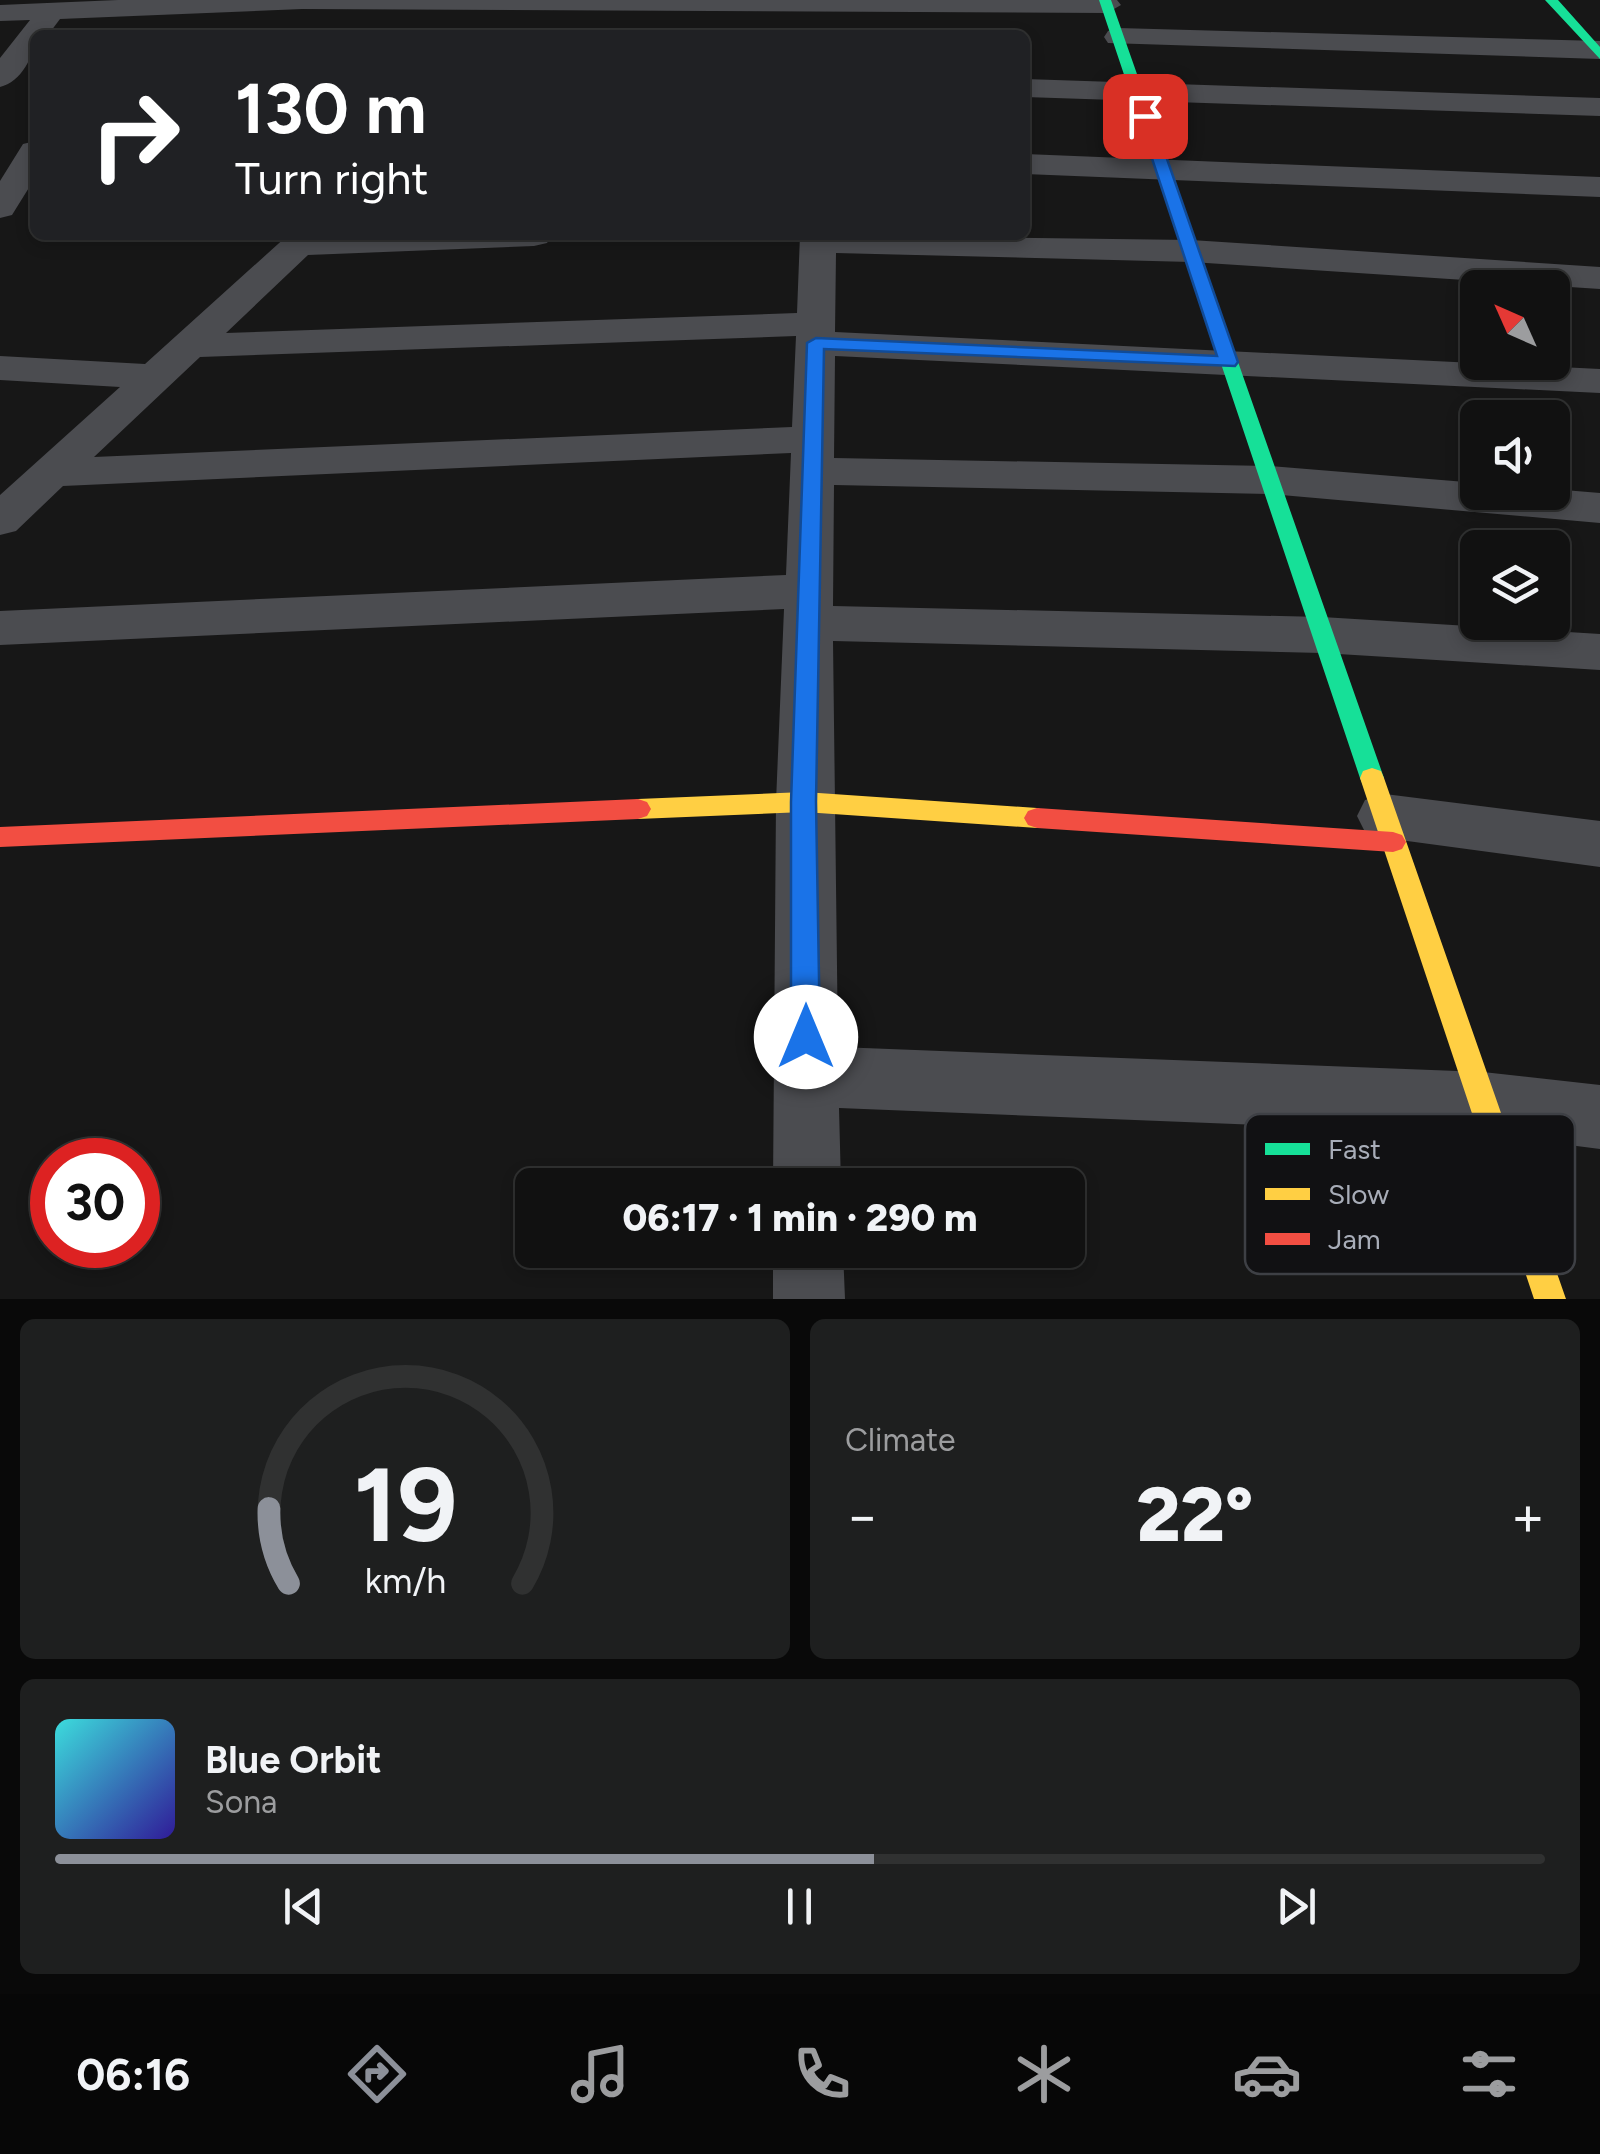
<!DOCTYPE html>
<meta charset="utf-8">
<style>
:root{--surface:#111;--page:#1e1f1f;--text:#f1f3f6;--muted:#9c9d9f;--line:#303131;--accent:#8c9099}
body{margin:0;font-family:Figtree,sans-serif;background:var(--page);color:var(--text);height:100vh;display:flex;flex-direction:column;font-size:38px;white-space:nowrap}
*{box-sizing:border-box;margin:0}
p{font-size:32px;color:var(--muted)}
.icon{flex:none;width:55px;height:55px;fill:none;stroke:currentColor;stroke-width:2;stroke-linecap:round;stroke-linejoin:round}
.map{position:relative;height:1299px;overflow:hidden}
.panel{display:flex;flex-direction:column;gap:20px;padding:20px;background:#090909;flex:1}
.panel>*{flex:none}
.hud{position:absolute;left:30px;top:30px;width:1000px;height:210px;border-radius:15px;box-shadow:0 5px 15px #0003,0 0 0 2px var(--line);background:#202124;color:#fff;overflow:hidden}
.needle{width:65px;rotate:315deg}
.fabs{position:absolute;left:1460px;top:270px;display:grid;gap:20px}
.fabs a{display:grid;place-items:center;width:110px;height:110px;border-radius:15px;background:var(--surface);box-shadow:0 5px 15px #0003,0 0 0 2px var(--line);font-size:50px}
.speed{position:absolute;left:30px;top:1138px;display:flex;gap:20px;font-size:50px;font-weight:700;text-align:center}
.speed>*{display:grid;place-content:center;width:130px;height:130px;border-radius:50%;background:var(--surface);box-shadow:0 5px 15px #0003,0 0 0 2px var(--line);line-height:1}
.speed .limit{border:15px solid #d22;background:#fff;color:#111}
.pin{position:absolute;display:grid;place-items:center;width:85px;height:85px;color:#fff;margin:-42px;border-radius:20px;box-shadow:0 5px 15px #0006}
.me{position:absolute;width:110px;margin:-55px;rotate:0deg;stroke-linejoin:round;filter:drop-shadow(0 0 8px #0008)}
.turn{display:flex;align-items:center;gap:35px;height:210px;padding:0 40px;font-size:45px}
.turn .icon{width:130px;height:130px;stroke-width:2.5}
.turn b{display:block;font-size:70px;line-height:85px}
.big{font-size:75px;font-weight:800;line-height:1.1}
.panel .tile{flex:1;display:flex;flex-direction:column;justify-content:center;gap:15px;min-width:0;padding:0 35px;border-radius:15px;background:var(--page)}
.panel .dial{align-items:center;gap:0}
.dial svg{height:260px;overflow:visible;fill:none;stroke:var(--line);stroke-width:7;stroke-linecap:round;text-anchor:middle}
.dial text{fill:var(--text);stroke:none}
.song{display:flex;align-items:center;gap:30px}
.cover{width:120px;height:120px;border-radius:15px;background:linear-gradient(135deg,hsl(180 70% 55%),hsl(250 70% 35%))}
.played{height:10px;border-radius:5px;background:linear-gradient(90deg,var(--accent) 55%,var(--line) 55%)}
.keys{display:flex;justify-content:space-around;direction:ltr}
.heat{display:flex;justify-content:space-between;align-items:center;font-size:55px;direction:ltr}
.panel .tiles{flex:1;display:grid;gap:20px;grid-template-columns:1fr 1fr}
.tile:last-child{grid-column:span 2}
.trip{position:absolute;left:515px;top:1168px;width:570px;height:100px;border-radius:15px;background:var(--surface);box-shadow:0 5px 15px #0003,0 0 0 2px var(--line);font-weight:800;line-height:100px;text-align:center}
.menu{display:flex;height:160px;justify-content:space-around;align-items:center;background:#070707;color:var(--muted)}
.menu .icon{width:70px;height:70px}
.menu .on{color:var(--accent)}
.menu b{font-size:45px;color:var(--text)}
.map>svg:first-child{display:block}
.lines{fill:none;stroke-linecap:round;stroke-linejoin:round}
.street{fill:#4b4c50;fill-rule:evenodd}
.fast{fill:#16e098;fill-rule:evenodd}
.slow{fill:#ffcf43;fill-rule:evenodd}
.jam{fill:#f24e42;fill-rule:evenodd}
.route{fill:#1a73e8;stroke:#114b97;stroke-width:2.5}
.key{fill:#111113;stroke:#3e4045;stroke-width:2.5}
.key-label{font-size:28px;fill:#a8adb8}
</style>
<div class="map">
<svg width="1600" height="1299" viewBox="0 0 1600 1299">
<rect width="100%" height="100%" fill="#171717"/>
<g class="lines">
<path class="street" d="M118,0H1117L1121,5L1107,13L302,9L60,19L48,35H35C35,56 21,82 0,87V58L30,20L0,21V5Z
M1118,28L1600,41V59L1108,43L1104,37L1108,31Z
M1025,79L1600,98V116L1025,97Z
M35,141V178L12,215L0,218V181L23,144Z
M1025,154L1600,177V197L1025,174Z
M288,235H552L547,243L534,246L308,255L226,333L797,313L800,235L1191,240L1600,267V289L1191,262L836,253L835,332L1600,369V393L835,356L834,458L1269,466L1478,483V492L1552,489L1600,493V523L1269,494L834,485L833,606L1322,617L1600,634V670L1322,653L833,641L838,1047L1483,1072L1600,1085V1149L1483,1134L839,1108L841,1185H773L776,802L784,609L0,645V611L786,575L791,453L63,486L16,531L0,535V495L120,387L0,380V356L145,364ZM796,336L792,427L94,457L200,357Z
M1385,794L1600,821V867L1385,838L1365,832L1357,816L1365,800Z
M773,1250H843L845,1299H773Z"/>
<path class="fast" d="M1099,0H1111L1384,778L1381,785L1372,788L1363,785L1360,778Z
M1545,0H1558L1600,47V59Z"/>
<path class="slow" d="M1372,768L1381,771L1384,778L1566,1299H1534L1360,778L1363,771Z
M804,792L1037,808L1046,811L1050,818L1046,825L1037,828L804,812L638,819L629,816L625,809L629,802L638,799Z"/>
<path class="jam" d="M638,799L647,802L651,809L647,816L638,819L0,847V827Z
M1037,808L1393,832L1402,835L1406,842L1402,849L1393,852L1037,828L1028,825L1024,818L1028,811Z"/>
</g>
<path class="route" d="M1145,111L1152,116L1238,362L1235,366L824,349L816,802L820,1037L816,1047L806,1050L795,1047L791,1037V802L807,343L816,338L1217,356L1138,116Z"/>
<rect x="1245" y="1114" width="330" height="160" rx="15" class="key"/>
<rect x="1265" y="1143" width="45" height="12" fill="#16e098"/>
<rect x="1265" y="1188" width="45" height="12" fill="#ffcf43"/>
<rect x="1265" y="1233" width="45" height="12" fill="#f24e42"/>
<g class="key-label">
<text x="1328" y="1159">Fast</text>
<text x="1328" y="1204">Slow</text>
<text x="1328" y="1249">Jam</text>
</g>
</svg>
<div class="fabs">
<a><svg class="needle" viewBox="-14 -14 28 28"><path d="M0-13l5 13h-10z" fill="#e53935"/><path d="M0 13l5-13h-10z" fill="#9c9d9f"/></svg></a>
<a><svg class="icon" aria-label="sound" viewBox="0 0 24 24"><path d="M4 9h4l5-4v14l-5-4H4zM17 9q2 3 0 6"/></svg></a>
<a><svg class="icon" aria-label="layers" viewBox="0 0 24 24"><path d="M12 4l9 5-9 5-9-5zM3 14l9 5 9-5"/></svg></a>
</div>
<div class="speed"><div class="limit">30</div></div>
<div class="pin" style="left:1145px;top:116px;background:#d93025"><svg class="icon" aria-label="arrive" viewBox="0 0 24 24"><path d="M6 21V4h12l-3 4 3 4H6"/></svg></div>
<svg class="me" style="left:806px;top:1037px" viewBox="-20 -20 40 40"><circle r="19" fill="#fff"/><path d="M0-13L10 11 0 6-10 11z" fill="#1a73e8"/></svg>
<div class="trip">06:17 · 1 min · 290 m</div>
<div class="hud">
<div class="turn"><svg class="icon" aria-label="right" viewBox="0 0 24 24"><path d="M7 20v-9h11M14 6l5 5-5 5"/></svg><div><b>130 m</b>Turn right</div></div>
</div>
</div>
<section class="panel">
<div class="tiles">
<div class="tile dial"><svg viewBox="0 0 100 80">
<path d="M14 69A42 42 0 1 1 86 69"/>
<path d="M14 69A42 42 0 0 1 8 46" stroke="#8c9099"/>
<text x="50" y="56" font-size="32" font-weight="700">19</text>
<text x="50" y="72" font-size="11">km/h</text>
</svg></div>
<div class="tile"><p>Climate</p>
<div class="heat"><a>−</a><b class="big">22°</b><a>+</a></div>
</div>
<div class="tile">
<div class="song"><i class="cover"></i><div><b>Blue Orbit</b><p>Sona</p></div></div>
<div class="played"></div>
<div class="keys"><svg class="icon" aria-label="previous" viewBox="0 0 24 24"><path d="M18 5L8 12l10 7zM5 5v14"/></svg><svg class="icon" aria-label="pause" viewBox="0 0 24 24"><path d="M8 5v14M16 5v14"/></svg><svg class="icon" aria-label="next" viewBox="0 0 24 24"><path d="M6 5l10 7-10 7zM19 5v14"/></svg></div>
</div>
</div>
</section>
<nav class="menu">
<b>06:16</b>
<svg class="icon on" aria-label="directions" viewBox="0 0 24 24"><path d="M12 3l9 9-9 9-9-9zM9 14v-3h6M13 9l2 2-2 2"/></svg>
<svg class="icon" aria-label="music" viewBox="0 0 24 24"><path d="M9 18V5l10-2v13"/><circle cx="6" cy="18" r="3"/><circle cx="16" cy="16" r="3"/></svg>
<svg class="icon" aria-label="phone" viewBox="0 0 24 24"><path d="M5 4h4l2 5-3 2q2 4 5 5l2-3 5 2v4C11 20 4 13 5 4z"/></svg>
<svg class="icon" aria-label="climate" viewBox="0 0 24 24"><path d="M12 3v18M4 7l16 10M4 17L20 7"/></svg>
<svg class="icon" aria-label="car" viewBox="0 0 24 24"><path d="M5 17H2v-5l4-1 3-4h7l3 4 3 1v5h-3M9 17h6M6 11h13"/><circle cx="7" cy="17" r="2"/><circle cx="17" cy="17" r="2"/></svg>
<svg class="icon" aria-label="filters" viewBox="0 0 24 24"><path d="M4 7h16M4 17h16"/><circle cx="9" cy="7" r="2"/><circle cx="15" cy="17" r="2"/></svg>
</nav>
